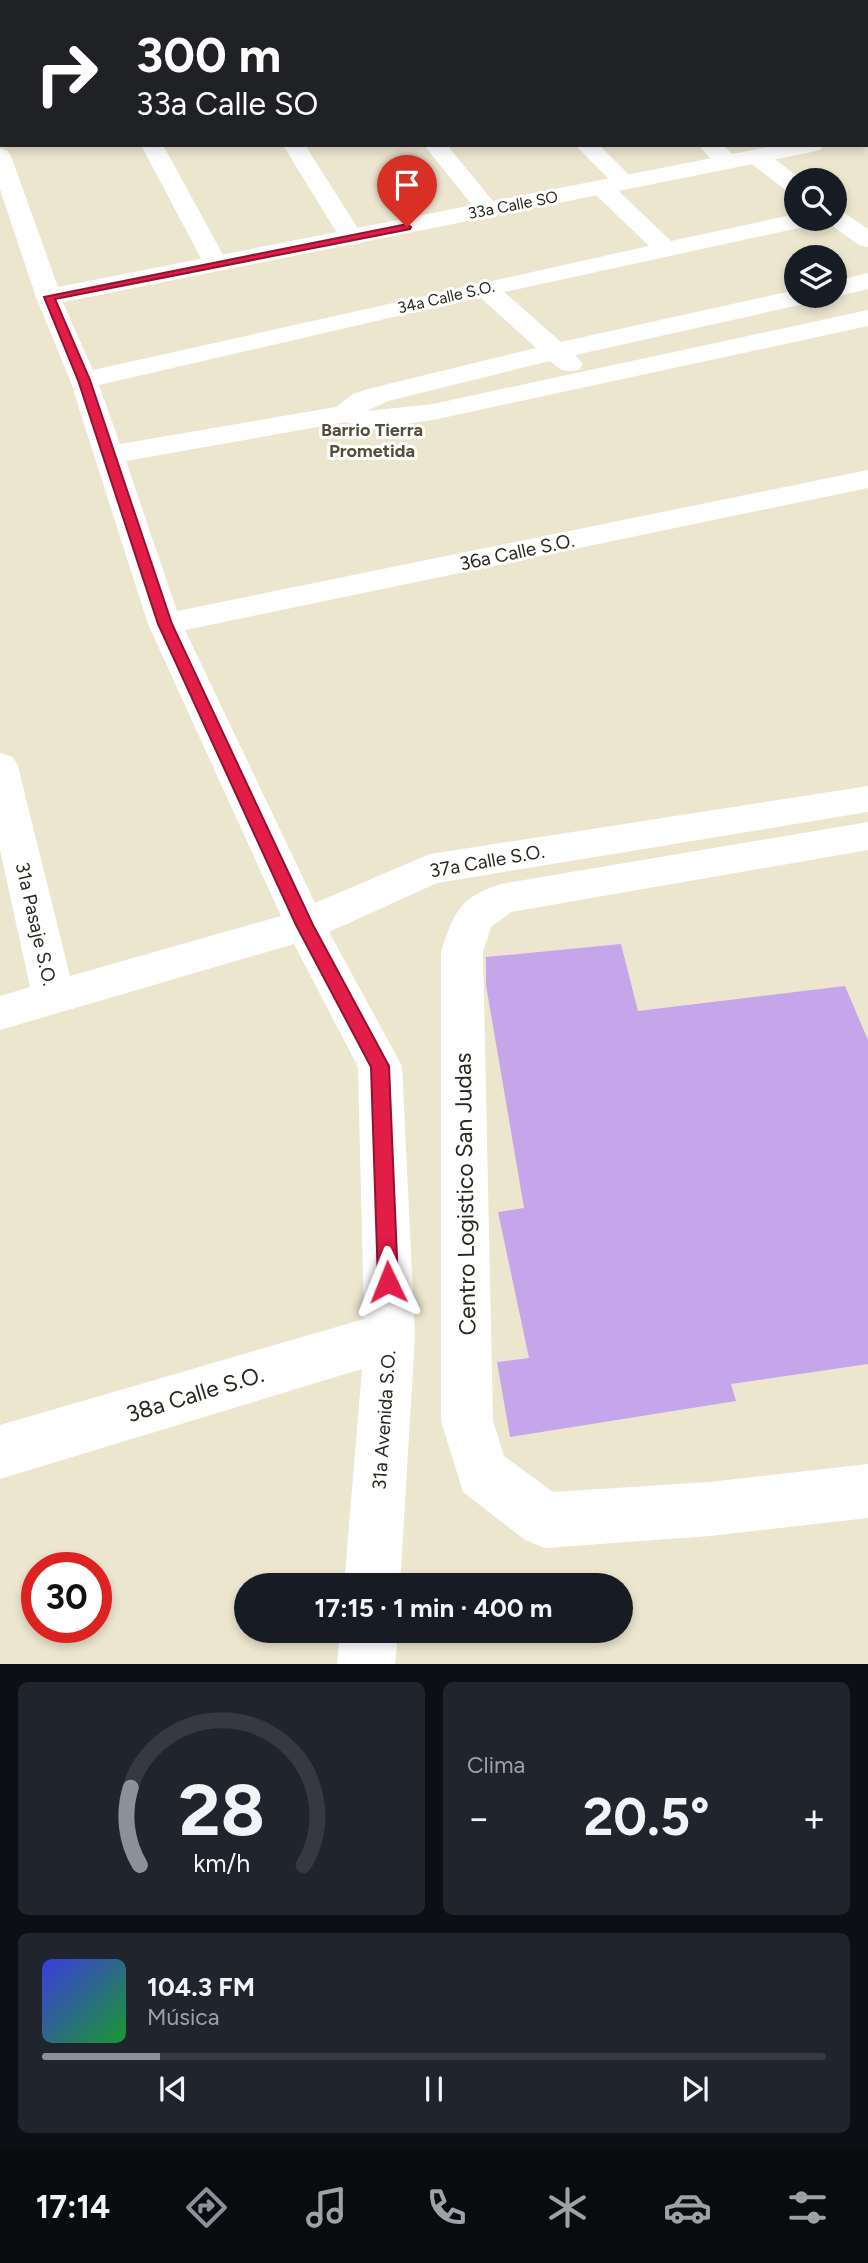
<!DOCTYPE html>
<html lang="es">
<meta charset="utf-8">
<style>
:root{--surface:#171b24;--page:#20242c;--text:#f1f3f6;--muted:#9ea1a6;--line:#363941;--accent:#8c9099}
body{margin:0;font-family:Figtree,sans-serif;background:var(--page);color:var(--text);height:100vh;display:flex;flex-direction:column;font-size:26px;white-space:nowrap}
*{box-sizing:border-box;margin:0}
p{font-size:23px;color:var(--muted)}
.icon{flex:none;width:38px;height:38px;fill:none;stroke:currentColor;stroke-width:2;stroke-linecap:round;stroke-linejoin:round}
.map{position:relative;height:1664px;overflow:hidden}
.panel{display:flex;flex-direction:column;gap:18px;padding:18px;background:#0d0f14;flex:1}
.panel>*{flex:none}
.guide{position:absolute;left:0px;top:0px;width:868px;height:147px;box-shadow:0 4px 10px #0003;background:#202124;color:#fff;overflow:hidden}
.buttons{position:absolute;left:784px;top:168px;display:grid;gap:14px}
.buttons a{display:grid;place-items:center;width:63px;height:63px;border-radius:50%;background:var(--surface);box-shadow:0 4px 10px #0003;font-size:35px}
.speed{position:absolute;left:21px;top:1552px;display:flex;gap:14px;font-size:35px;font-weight:700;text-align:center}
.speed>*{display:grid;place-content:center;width:91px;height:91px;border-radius:50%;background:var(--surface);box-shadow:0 4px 10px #0003;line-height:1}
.speed .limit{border:10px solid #d22;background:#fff;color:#111}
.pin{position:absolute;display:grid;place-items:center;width:60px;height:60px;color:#fff;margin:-72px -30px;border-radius:50% 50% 50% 0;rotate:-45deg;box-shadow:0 0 7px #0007}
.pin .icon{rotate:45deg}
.me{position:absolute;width:77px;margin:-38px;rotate:358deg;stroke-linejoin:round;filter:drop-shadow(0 0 5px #0008)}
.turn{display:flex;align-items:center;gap:24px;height:147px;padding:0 21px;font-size:32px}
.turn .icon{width:91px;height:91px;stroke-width:2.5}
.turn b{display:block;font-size:49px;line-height:60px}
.big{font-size:52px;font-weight:700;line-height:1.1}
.panel .card{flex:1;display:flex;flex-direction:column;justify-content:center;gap:10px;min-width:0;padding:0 24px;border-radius:10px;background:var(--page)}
.panel .dial{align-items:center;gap:0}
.dial svg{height:182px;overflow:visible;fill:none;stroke:var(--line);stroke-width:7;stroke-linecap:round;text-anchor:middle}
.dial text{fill:var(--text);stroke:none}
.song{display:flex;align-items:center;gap:21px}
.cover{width:84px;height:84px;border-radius:10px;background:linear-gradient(135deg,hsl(240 70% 55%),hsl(130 70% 35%))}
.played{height:7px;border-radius:4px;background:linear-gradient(90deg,var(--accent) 15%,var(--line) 15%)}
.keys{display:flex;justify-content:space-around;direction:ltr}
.heat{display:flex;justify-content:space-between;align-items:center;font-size:38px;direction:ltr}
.panel .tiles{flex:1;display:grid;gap:18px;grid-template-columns:1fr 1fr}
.card:last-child{grid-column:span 2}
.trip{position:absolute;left:234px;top:1573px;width:399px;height:70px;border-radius:35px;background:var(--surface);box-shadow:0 4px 10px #0003;font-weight:700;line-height:70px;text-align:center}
.tab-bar{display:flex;height:112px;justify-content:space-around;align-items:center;background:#090b0e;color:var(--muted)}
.tab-bar .icon{width:49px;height:49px}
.tab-bar .active{color:var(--accent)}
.tab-bar b{font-size:32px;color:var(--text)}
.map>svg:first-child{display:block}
.building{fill:#c6a6eb}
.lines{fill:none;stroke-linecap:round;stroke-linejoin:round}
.service{fill:#fff;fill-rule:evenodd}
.minor{fill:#fff;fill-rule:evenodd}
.tertiary{fill:#fff;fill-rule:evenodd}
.primary{fill:#fff;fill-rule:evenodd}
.route{fill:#e11d48;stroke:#92132f;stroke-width:2}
.labels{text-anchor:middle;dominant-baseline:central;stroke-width:6;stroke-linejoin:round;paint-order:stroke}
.far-street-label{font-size:16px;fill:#29271e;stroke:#fff}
.far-neighbourhood-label{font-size:18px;font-weight:bold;fill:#534e3a;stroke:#fff}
.street-label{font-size:19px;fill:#29271e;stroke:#fff}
.near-street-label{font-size:23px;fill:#29271e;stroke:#fff}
</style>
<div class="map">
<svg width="868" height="1665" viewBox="0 0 868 1665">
<rect width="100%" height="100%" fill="#ece6cf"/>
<path class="building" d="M621,944L638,1011L845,986L868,1040V1364L731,1384L736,1401L510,1437L497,1362L529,1358L498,1212L524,1208L486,985V957Z"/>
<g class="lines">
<path class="service" d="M91,0H113L90,2Z
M147,0H169L146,2Z
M0,19H2V25H0Z"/>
<path class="minor" d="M417,0H444L416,2Z
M532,0H551L552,2H533Z
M2,56V69H0V57Z
M141,145H163L228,264L225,269L216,271L207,269L204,264Z
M283,145H305L364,238L361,243L352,245L343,243Z
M424,145H447L496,205L500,210L496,215H480Z
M575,145H599L636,182L633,187H617Z
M699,145H723L739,161L736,166C720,170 708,157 699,145Z
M756,149L764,151L802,180H796V194L788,192L748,161L745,156L748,151Z
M601,180L609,182L671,241L796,214V219H820L816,224L808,226L504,292L561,342L796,290V296H817L813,301L804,304L575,355L583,364L579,370C565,373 560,370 550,361L388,401L367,411L433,404L868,310V326L433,420L370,429L346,422L126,461L177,611L868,470V488L185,630L315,903L430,854L868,786V812L437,883L329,932L402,1066L415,1336L400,1586H344L362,1369L0,1479V1425L364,1319L358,1067L294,944L0,1030V996L30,987L0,850V753L13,757L18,766L70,976L281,916L148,624L70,380L36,297L40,292L49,289L58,292L93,370L649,246L593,192L590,187L593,182ZM480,297L536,348L368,389L353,394L336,407L120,444L99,385Z
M835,210L843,212L868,229V247L859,245L827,222L824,219H835Z
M868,273V289L835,297L832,296H835V281Z
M868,822V850L511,912L491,927L483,952L493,1421L504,1456L553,1492L710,1482L868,1464V1518L710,1536L545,1548L525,1540L463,1492L441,1421V952C454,913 459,897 501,884Z
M340,1631H398L395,1665H337Z"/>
<path class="tertiary" d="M212,0H242L211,2Z
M278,0H309L277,2Z
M0,34H2V46H0Z
M866,127H868V139H866Z
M778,145H823L820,150L812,152L49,305L40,302L36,297L0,189V149L8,151L11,156L58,287Z"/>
<path class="primary" d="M48,0H78L47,2Z
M184,0H214L183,2Z
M0,3H2V15H0Z"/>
</g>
<path class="route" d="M407,224L411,227L410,229L55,299L90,380L172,624L313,925L389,1066L398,1282L395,1289L388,1292L381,1289L378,1282L371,1067L296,925L158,624L78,380L44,297Z"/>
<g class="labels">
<g class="far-street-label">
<text transform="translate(513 205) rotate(-11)">33a Calle SO</text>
<text transform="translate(446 297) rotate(-13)">34a Calle S.O.</text>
</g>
<g class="far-neighbourhood-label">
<text x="372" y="430">Barrio Tierra<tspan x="372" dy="21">Prometida</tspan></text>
</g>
<g class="street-label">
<text transform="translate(517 552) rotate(-12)">36a Calle S.O.</text>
<text transform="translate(487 861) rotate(-10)">37a Calle S.O.</text>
<text transform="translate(36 924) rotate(77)">31a Pasaje S.O.</text>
<text transform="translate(384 1420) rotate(-86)">31a Avenida S.O.</text>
</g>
<g class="near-street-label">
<text transform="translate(465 1194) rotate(-91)">Centro Logistico San Judas</text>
<text transform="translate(195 1394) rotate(-17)">38a Calle S.O.</text>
</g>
</g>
</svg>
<div class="buttons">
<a><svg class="icon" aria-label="search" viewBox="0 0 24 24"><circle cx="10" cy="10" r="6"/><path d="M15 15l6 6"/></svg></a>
<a><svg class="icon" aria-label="layers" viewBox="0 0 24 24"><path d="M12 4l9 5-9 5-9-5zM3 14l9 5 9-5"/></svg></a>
</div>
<div class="speed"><div class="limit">30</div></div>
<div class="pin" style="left:407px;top:227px;background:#d93025"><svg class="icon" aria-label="arrive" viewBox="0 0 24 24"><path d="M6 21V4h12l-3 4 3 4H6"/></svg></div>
<svg class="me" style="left:388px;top:1282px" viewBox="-20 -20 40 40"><path d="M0-17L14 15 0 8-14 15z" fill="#e11d48" stroke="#fff" stroke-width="4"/></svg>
<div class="trip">17:15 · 1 min · 400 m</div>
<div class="guide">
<div class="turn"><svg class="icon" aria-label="right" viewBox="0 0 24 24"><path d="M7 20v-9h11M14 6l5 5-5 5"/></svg><div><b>300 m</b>33a Calle SO</div></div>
</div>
</div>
<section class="panel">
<div class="tiles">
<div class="card dial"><svg viewBox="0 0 100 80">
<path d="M14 69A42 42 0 1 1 86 69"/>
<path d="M14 69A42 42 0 0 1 10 35" stroke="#8c9099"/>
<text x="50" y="56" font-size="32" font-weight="700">28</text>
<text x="50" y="72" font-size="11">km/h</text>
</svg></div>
<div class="card"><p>Clima</p>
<div class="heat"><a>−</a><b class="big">20.5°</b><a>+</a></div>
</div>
<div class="card">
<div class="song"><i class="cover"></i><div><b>104.3 FM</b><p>Música</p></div></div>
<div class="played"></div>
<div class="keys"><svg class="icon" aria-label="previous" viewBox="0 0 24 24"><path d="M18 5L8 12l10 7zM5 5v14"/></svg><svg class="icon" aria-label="pause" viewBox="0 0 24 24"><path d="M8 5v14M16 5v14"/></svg><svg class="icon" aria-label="next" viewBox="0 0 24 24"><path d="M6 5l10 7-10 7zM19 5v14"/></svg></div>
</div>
</div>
</section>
<nav class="tab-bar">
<b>17:14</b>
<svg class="icon active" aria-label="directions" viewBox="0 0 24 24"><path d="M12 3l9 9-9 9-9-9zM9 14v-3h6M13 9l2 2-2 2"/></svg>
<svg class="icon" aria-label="music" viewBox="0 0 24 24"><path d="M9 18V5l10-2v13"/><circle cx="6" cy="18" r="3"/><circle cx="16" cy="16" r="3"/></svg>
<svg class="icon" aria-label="phone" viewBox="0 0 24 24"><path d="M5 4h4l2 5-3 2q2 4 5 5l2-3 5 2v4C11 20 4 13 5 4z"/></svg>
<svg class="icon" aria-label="climate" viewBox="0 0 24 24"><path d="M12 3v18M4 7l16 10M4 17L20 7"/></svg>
<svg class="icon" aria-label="car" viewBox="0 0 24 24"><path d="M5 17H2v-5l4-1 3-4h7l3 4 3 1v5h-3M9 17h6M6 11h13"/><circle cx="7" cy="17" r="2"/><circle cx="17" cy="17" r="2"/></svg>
<svg class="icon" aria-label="filters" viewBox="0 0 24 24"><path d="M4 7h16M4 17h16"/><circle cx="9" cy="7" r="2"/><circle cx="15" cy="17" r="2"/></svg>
</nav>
